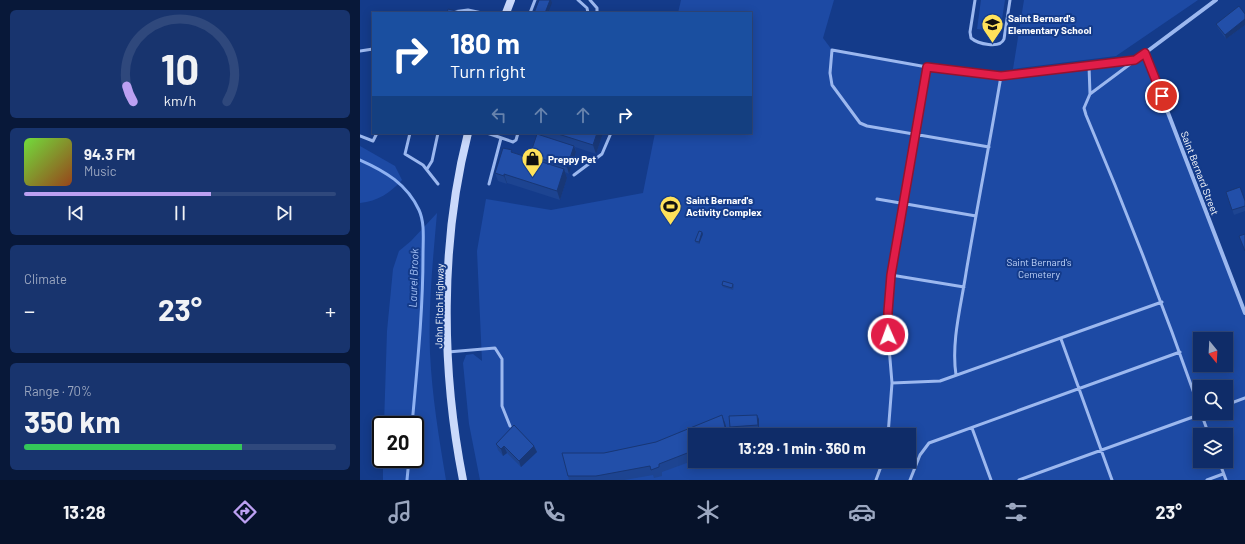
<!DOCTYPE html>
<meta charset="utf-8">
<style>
:root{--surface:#0f2c68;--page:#18346e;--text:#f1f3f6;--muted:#9ba7c0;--line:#2f487c;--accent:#bca0f2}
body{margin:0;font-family:Barlow,sans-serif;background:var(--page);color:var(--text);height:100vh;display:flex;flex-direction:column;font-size:15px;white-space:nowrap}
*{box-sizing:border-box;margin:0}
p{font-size:13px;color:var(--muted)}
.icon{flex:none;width:22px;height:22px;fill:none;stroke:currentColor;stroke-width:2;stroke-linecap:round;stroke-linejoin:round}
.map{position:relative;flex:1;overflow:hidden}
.sheet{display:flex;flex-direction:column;gap:10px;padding:10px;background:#081839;width:360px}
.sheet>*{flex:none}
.hud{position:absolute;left:12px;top:12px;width:380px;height:122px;border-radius:0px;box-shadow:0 2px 10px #0003,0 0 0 1px var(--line);background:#1a4fa0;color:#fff;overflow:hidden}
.needle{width:26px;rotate:162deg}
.buttons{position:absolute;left:833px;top:332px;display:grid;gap:8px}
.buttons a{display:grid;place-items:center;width:40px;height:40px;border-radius:0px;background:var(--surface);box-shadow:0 2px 10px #0003,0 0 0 1px var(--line);font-size:20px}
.speed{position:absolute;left:12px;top:416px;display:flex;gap:8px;font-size:20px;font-weight:700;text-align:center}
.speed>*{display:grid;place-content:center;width:52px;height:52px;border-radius:50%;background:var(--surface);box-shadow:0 2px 10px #0003,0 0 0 1px var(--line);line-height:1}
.speed .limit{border:2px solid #111;border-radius:6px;background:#fff;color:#111}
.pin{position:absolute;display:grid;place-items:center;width:34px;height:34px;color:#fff;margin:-17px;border:2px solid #fff;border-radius:50%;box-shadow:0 1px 4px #0007}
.me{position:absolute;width:44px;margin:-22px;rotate:358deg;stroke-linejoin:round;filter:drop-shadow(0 0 3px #0008)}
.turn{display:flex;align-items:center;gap:14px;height:84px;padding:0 12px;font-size:18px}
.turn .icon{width:52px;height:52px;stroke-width:2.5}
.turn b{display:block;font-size:28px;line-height:34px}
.lanes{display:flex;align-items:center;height:38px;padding:0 12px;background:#0003;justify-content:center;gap:20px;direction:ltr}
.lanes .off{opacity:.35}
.big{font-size:30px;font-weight:700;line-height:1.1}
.sheet .widget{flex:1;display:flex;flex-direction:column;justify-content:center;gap:6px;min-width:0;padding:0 14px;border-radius:6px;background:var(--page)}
.sheet .dial{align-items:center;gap:0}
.dial svg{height:104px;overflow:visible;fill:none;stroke:var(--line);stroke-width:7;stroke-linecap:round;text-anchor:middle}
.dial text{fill:var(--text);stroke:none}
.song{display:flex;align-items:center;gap:12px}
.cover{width:48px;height:48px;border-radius:6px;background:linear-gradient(135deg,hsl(100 70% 55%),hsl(20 70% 35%))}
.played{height:4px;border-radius:2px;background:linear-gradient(90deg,var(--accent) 60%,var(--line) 60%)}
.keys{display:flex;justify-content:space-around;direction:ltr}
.heat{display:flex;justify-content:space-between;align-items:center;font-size:22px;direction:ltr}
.charge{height:6px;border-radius:3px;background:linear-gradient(90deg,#34c759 70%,var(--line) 0)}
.trip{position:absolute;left:328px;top:428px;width:228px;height:40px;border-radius:0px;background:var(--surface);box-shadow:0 2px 10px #0003,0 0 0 1px var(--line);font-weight:700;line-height:40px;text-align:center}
.dock{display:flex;height:64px;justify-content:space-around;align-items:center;background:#06122a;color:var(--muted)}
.dock .icon{width:28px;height:28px}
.dock .current{color:var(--accent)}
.dock b{font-size:18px;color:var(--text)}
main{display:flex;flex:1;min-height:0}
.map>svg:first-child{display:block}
.green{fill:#1d4aa4;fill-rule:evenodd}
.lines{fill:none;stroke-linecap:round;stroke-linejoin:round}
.stream{stroke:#8eb1f2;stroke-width:3}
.service{stroke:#9cb8ef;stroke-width:3}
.minor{stroke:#9cb8ef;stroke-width:4}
.secondary{stroke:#cad9fb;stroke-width:8}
.wall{fill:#1d4491}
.shaded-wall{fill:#183776}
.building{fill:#224fa9;stroke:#183776}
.route-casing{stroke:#92132f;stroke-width:10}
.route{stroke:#e11d48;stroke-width:7}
.labels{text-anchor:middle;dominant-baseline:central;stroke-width:4;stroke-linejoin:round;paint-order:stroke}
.poi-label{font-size:10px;font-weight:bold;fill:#fff;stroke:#143b8a;text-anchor:start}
.street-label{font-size:10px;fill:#fff;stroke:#143b8a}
.park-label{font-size:10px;fill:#c2d6fb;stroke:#143b8a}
.water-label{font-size:11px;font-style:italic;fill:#a7c3f7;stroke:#143b8a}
</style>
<main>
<section class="sheet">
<div class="widget dial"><svg viewBox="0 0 100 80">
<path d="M14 69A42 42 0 1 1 86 69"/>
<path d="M14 69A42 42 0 0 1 9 57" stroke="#bca0f2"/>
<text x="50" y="56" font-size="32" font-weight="700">10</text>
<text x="50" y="72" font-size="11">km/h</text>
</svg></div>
<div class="widget">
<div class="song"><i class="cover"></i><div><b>94.3 FM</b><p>Music</p></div></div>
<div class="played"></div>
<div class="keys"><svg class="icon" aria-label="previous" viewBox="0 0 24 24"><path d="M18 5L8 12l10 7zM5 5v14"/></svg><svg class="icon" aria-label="pause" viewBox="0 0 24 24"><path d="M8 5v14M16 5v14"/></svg><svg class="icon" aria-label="next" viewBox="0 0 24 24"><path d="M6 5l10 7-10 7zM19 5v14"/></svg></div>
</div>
<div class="widget"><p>Climate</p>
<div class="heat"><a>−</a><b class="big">23°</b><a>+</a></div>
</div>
<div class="widget"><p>Range · 70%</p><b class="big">350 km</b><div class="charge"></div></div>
</section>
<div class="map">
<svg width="885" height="480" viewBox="0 0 885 480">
<rect width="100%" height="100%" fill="#143b8a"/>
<path class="green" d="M321,0H474L463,38L472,50L567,67L641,76L775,60L785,53L885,313V480H120L109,424L103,363L106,355L113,354L122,361L117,251L126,199L191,210L283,193L295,133H391V13H318ZM840,339H866V365H840ZM840,387H866V413H840ZM335,435H549V461H335ZM840,435H866V461H840Z
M621,0H645L640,32L617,29Z
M664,0H838L756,56L653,69Z
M0,146L35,166L42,180C30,193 18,201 0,203Z
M77,213C73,259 68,307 70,353C72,396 79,438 86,480H23V459H55V425H24L27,331L33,269L39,251L51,241Z"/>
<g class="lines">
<path class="stream" d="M0,160C25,171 47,184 59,210C65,223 63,240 63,255C63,312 57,368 52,425
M47,480L49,459"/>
<path class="service" d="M218,0L227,8L228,13
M230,0L237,8V13
M615,0L610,32L611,38C618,44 640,49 644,39L650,0
M85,13L108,10L122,13
M170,13L175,0
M0,51L13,49
M729,66L730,94L724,108L726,115C767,212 805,310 840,410
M730,94L785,53
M50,133L45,154L63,165L78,184
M127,133L153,142L156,140L158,133
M0,136L13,141L17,133
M629,147L507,126L500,123L472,85L470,73L472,50L567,67L641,76L775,60
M67,169L72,161L78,133
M214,175L242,154L251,133
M129,184L141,138
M517,199L616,216
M531,275L604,287
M701,339L752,480
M88,352L135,348L142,359V406L150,426
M596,375C591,342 601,306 606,273C617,207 630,142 641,76
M532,383L580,381L802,302
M866,405L885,398
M841,413L849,435
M612,428L631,480
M528,435L532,383L527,323L531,275L567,67
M859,461L866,480
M516,480L523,461
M550,480L560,455L569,443L820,352
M659,480L844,413
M847,480L863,474"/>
<path class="minor" d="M856,0L785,53L885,313"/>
<path class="secondary" d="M146,13L151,0
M103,480C81,369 80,243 108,133"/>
</g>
<path class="wall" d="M885,14V25L866,39L858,28L856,24Z
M180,133H243L236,154L215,147L216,152L209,174L205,172L207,178L200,200L147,183V184L138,181L135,173L152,152L171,159L170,155L181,135Z
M866,192L885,200V211L874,215Z
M343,234L339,244L336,243L335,241Z
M373,284L374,286L373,290L363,287L362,285Z
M399,419V430L372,431L370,427Z
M365,423L368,435H335V460L302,472V476L294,478L293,475L264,480H209L208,476L244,453L296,442Z
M136,444L174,446L177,452L161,467L147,453L143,456L138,450Z"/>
<path class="shaded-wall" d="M190,0H191L192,3L188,13H185Z
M885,19V25L866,39L865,35Z
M237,133H243L236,154L233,145Z
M214,146L216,152L209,174L207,167Z
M204,169L207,178L200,200L197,191Z
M144,174L147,183V184L144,176Z
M342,232L343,234L339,244V242Z
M362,415L365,423L368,435H367Z
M397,415L399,419V430L398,425Z
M144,446L147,453L143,456L141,449Z
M174,446L177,452L161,467L159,461Z"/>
<path class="building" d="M179,0H190L185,13H174Z
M879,6L885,14V19L865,35L856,24Z
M88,9L104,13H87Z
M195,133H237L233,145Z
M177,134L214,146L207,167L170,155Z
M143,148L152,150L151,152L204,169L197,191L144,174V176L135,173Z
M880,187L885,201V206L872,210L866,192Z
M339,231L342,232L339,242L335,241Z
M885,234V251L879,236Z
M363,281L373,284L372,288L362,285Z
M362,415L367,435H335V450L299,464V467L291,470L290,466L236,476H208L202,453H244L296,442Z
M397,415L398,425L370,427L369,416Z
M154,425L174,446L159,461L144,446L141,449L136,444Z"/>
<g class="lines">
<defs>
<path id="route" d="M528,335V312L531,275L567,67L641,76L775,60L785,53L802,96"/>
</defs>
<use href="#route" class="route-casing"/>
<use href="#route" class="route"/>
</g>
<defs>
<symbol id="school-pin" viewBox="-11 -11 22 30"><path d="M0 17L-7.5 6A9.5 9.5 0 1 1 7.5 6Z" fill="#ffe25a" stroke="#143b8a"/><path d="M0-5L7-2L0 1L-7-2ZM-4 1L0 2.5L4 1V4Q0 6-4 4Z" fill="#111"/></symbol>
<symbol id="shop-pin" viewBox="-11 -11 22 30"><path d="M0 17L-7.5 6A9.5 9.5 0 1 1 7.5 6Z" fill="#ffe25a" stroke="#143b8a"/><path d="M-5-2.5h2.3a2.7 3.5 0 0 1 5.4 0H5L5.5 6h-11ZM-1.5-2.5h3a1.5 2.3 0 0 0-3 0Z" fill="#111"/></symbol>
<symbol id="stadium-pin" viewBox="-11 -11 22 30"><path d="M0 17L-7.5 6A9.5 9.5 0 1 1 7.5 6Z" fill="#ffe25a" stroke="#143b8a"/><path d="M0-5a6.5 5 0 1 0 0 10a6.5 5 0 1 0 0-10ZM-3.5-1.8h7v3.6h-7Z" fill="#111"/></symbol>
</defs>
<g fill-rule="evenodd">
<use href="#school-pin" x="620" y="12" width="25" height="34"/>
<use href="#shop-pin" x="160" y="146" width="25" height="34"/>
<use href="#stadium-pin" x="298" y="194" width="25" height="34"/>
</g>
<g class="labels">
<g class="poi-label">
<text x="648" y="18">Saint Bernard's<tspan x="648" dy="12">Elementary School</tspan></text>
<text x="188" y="159">Preppy Pet</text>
<text x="326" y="200">Saint Bernard's<tspan x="326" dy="12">Activity Complex</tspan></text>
</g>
<g class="street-label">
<text transform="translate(840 173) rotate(69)">Saint Bernard Street</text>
<text transform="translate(79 306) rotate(-89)">John Fitch Highway</text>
</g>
<g class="park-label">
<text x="679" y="262">Saint Bernard's<tspan x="679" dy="12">Cemetery</tspan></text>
</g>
<g class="water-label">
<text transform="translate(53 278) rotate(-88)">Laurel Brook</text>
</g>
</g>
</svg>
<div class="buttons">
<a><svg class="needle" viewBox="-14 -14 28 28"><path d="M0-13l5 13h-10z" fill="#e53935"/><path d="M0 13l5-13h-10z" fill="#9ba7c0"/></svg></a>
<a><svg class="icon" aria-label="search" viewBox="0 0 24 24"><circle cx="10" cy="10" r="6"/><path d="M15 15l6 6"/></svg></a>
<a><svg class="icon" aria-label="layers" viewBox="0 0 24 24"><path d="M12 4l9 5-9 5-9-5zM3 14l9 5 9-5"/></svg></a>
</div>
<div class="speed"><div class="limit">20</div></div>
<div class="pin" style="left:802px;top:96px;background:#d93025"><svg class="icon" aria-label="arrive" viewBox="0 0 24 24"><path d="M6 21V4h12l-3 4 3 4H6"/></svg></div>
<svg class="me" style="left:528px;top:335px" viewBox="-20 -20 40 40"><circle r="17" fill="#e11d48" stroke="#fff" stroke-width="3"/><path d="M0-11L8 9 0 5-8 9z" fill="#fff"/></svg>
<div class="trip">13:29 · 1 min · 360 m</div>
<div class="hud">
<div class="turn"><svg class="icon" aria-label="right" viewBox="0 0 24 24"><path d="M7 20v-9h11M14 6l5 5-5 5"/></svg><div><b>180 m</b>Turn right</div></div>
<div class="lanes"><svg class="icon off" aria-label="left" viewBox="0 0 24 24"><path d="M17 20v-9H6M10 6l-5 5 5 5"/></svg><svg class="icon off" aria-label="ahead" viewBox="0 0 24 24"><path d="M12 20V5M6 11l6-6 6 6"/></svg><svg class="icon off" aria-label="ahead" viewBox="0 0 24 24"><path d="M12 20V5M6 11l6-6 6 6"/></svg><svg class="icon" aria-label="right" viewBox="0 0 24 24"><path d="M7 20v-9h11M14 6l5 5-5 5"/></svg></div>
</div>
</div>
</main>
<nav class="dock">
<b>13:28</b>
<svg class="icon current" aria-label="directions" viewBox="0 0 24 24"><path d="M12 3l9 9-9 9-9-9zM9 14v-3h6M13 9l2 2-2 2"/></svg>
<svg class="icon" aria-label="music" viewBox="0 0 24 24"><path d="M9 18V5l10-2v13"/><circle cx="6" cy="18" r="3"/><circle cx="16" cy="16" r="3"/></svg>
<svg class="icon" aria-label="phone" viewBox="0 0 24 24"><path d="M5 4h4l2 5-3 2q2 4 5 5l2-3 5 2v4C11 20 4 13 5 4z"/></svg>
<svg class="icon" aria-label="climate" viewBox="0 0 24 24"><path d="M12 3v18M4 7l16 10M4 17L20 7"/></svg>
<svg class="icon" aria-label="car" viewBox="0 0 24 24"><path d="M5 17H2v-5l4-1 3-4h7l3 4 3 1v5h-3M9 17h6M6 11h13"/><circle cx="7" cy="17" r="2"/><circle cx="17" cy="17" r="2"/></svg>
<svg class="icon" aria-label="filters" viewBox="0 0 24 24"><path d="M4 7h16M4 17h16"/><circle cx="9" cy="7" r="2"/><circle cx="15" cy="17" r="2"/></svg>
<b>23°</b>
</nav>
